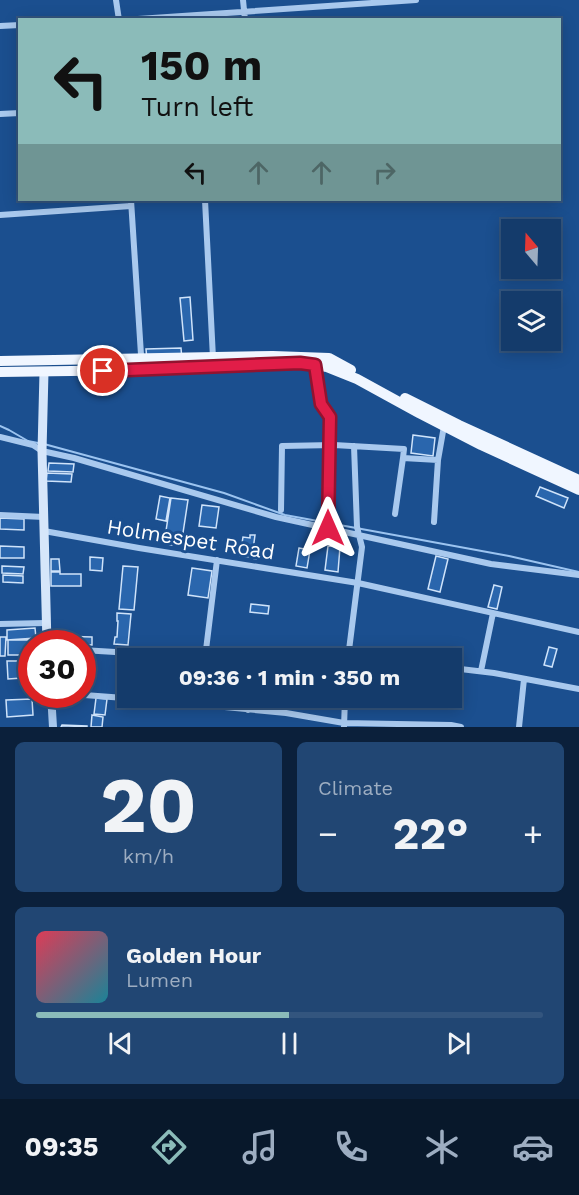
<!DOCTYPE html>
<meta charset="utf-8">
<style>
:root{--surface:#143b6b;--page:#214673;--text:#f1f3f6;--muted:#9dadc1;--line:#33557e;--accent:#8bbbb9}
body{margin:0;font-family:"Work Sans",sans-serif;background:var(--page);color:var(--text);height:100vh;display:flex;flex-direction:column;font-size:22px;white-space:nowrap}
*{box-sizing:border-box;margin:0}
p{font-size:20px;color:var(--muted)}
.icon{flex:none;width:33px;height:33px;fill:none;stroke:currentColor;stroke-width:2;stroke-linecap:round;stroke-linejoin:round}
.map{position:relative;height:727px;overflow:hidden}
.side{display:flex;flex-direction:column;gap:15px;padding:15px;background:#0b203b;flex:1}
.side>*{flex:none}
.hud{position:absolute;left:18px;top:18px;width:543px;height:183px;border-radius:0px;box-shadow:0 3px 15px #0003,0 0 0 2px var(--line);background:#8bbbb9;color:#111;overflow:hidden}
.needle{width:39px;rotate:341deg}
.fabs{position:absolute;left:501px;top:219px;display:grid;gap:12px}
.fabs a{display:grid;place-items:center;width:60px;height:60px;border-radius:0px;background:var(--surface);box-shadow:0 3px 15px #0003,0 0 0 2px var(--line);font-size:30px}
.speed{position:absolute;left:18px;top:630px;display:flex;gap:12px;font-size:30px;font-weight:700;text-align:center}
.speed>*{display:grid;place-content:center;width:78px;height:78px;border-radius:50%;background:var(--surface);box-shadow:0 3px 15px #0003,0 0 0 2px var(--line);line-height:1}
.speed .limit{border:9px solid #d22;background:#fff;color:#111}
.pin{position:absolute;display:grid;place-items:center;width:51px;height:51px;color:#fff;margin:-26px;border:3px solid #fff;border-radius:50%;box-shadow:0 2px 6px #0007}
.me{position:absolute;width:66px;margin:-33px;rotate:0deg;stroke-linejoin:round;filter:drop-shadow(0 0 4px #0008)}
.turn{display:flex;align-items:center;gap:21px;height:126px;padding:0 24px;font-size:27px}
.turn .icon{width:78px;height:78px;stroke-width:2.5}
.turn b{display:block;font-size:42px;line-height:51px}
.lanes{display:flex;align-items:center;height:57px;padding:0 24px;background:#0003;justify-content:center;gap:30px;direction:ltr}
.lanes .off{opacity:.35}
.big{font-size:45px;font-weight:700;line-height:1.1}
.side .tile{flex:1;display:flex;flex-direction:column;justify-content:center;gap:9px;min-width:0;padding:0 21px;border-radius:9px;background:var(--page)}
.side .dial{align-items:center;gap:0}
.dial b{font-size:78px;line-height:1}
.song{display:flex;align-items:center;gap:18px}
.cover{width:72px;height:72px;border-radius:9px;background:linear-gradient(135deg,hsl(350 70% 55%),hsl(190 70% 35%))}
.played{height:6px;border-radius:3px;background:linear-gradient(90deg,var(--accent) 50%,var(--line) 50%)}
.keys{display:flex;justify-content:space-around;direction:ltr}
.heat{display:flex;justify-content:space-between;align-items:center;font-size:33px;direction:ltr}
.side .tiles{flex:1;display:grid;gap:15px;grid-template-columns:1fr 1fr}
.tile:last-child{grid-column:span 2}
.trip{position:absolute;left:117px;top:648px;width:345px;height:60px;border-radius:0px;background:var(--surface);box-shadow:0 3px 15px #0003,0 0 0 2px var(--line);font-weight:700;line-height:60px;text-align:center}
.tab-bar{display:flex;height:96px;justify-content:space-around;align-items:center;background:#08182b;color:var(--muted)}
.tab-bar .icon{width:42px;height:42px}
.tab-bar .active{color:var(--accent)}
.tab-bar b{font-size:27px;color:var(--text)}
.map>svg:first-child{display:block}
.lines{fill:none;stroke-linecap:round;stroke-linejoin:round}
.stream{stroke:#9cc4f0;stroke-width:2}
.building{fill:#2a66ad;stroke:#cfe3fa;stroke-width:1.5}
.minor{stroke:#a9c9ee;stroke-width:6}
.tertiary{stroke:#a9c9ee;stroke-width:8}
.secondary{stroke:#d6e6fa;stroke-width:9}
.primary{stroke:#f0f6ff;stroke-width:10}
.route-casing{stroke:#92132f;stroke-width:15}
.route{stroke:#e11d48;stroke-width:10}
.labels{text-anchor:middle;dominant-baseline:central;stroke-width:6;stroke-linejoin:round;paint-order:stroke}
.street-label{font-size:21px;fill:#fff;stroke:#1b4f8f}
</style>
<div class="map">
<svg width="579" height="727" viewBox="0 0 579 727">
<rect width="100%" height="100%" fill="#1b4f8f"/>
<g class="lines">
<path class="stream" d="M0,426L9,430L28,441L38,443
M44,444L224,493L285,515L509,556L579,572"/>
</g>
<path class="building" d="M190,297L193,340L184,341L180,298Z
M181,348L182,360L147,361L146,349Z
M413,435L435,438L433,456L411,453Z
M49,463L74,464L73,472L48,471Z
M47,473L72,474L71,482L46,481Z
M540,487L568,498L564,508L536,496Z
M160,496L170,498L166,521L156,519Z
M171,498L188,500L181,546L164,544Z
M202,505L219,507L216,528L199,526Z
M0,518L24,519V530L0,529Z
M250,535H255L252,557L240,556L243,537L250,538Z
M0,546L24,547V558H0Z
M328,546L340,547L338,572L325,570Z
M299,548L310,550L307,568L296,566Z
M255,550H260L259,559H254Z
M436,556L448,559L440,592L428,589Z
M90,557L103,558L102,571L90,570Z
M51,559H59L60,571H51Z
M2,566L24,567L23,574L2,573Z
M123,566L138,567L134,610L119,609Z
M192,568L212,571L208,598L188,595Z
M51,572H60V574H81V586H51Z
M3,575L23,576V583L3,582Z
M494,585L502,587L497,609L488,607Z
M251,604L269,606L268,614L250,612Z
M117,613L131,614L128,645L114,644L115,637H117L118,621H117Z
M35,628L36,638L7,640V630Z
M59,636L92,637V645L58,643Z
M0,637H6L5,656H0Z
M8,640H32V655H8Z
M549,647L557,649L552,667L544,665Z
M7,661H21L22,678L8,679Z
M32,664V681H26L25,665Z
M96,698L107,699L105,715L94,714Z
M32,699L33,715L7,717L6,700Z
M92,715L103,717L102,727H91Z
M62,725L87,726V727H61Z"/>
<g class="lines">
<path class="minor" d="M116,0L119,20
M243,0L245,20
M123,20L416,0
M0,26L20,25
M0,114L20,113
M131,200L142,370
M205,200L213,358
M0,215L131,206
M315,365L321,404L330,417L328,528
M0,437L33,445L42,451L74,458L276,517L491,564L579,575
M281,510L282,446L334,445L404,449L403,458L438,460L444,426
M395,514L403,458
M0,515L44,517
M434,522L438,460
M44,531L139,548L358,583L579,632
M0,624L46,623
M82,650L214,658
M205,658L217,560
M348,658L362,547L357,527L354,446
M452,668L494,673L579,689
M481,671L493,613
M71,694L151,700L286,713L344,723L451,725L461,727
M248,710L249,698
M344,727L345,698
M519,727L524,679"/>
<path class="tertiary" d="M51,694L53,727"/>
<path class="secondary" d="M44,372L42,451L47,644"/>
<path class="primary" d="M0,361L273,356L329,358L351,370
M0,372L142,370L300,363L327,367L357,379L419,413L481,445L579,490
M405,398L459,425L579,480"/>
</g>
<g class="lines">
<defs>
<path id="route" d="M103,371L300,363L315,365L321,404L330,417L328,528"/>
</defs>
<use href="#route" class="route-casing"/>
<use href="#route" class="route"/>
</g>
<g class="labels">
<g class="street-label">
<text transform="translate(191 539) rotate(9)">Holmespet Road</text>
</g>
</g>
</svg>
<div class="fabs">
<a><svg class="needle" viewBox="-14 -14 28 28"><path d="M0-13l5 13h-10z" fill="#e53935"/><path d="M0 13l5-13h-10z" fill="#9dadc1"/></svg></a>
<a><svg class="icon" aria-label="layers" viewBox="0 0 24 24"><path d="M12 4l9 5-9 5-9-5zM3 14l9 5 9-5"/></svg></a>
</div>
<div class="speed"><div class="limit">30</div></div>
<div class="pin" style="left:103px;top:371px;background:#d93025"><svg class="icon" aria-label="arrive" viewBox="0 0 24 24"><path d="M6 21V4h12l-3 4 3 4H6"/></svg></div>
<svg class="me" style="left:328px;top:528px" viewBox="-20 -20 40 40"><path d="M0-17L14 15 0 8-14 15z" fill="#e11d48" stroke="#fff" stroke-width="4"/></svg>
<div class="trip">09:36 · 1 min · 350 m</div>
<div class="hud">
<div class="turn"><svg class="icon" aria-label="left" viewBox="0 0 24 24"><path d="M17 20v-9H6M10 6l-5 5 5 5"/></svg><div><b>150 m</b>Turn left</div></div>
<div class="lanes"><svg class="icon" aria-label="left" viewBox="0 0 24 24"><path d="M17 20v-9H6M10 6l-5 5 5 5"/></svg><svg class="icon off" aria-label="ahead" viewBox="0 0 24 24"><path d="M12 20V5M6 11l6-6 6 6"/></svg><svg class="icon off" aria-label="ahead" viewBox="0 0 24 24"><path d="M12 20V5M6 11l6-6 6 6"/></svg><svg class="icon off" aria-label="right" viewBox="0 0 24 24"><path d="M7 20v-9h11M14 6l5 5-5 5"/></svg></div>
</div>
</div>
<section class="side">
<div class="tiles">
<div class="tile dial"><b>20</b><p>km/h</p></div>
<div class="tile"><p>Climate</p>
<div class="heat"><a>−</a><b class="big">22°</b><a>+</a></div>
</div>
<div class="tile">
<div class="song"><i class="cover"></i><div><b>Golden Hour</b><p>Lumen</p></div></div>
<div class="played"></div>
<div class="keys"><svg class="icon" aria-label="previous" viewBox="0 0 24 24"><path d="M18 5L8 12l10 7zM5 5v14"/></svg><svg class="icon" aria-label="pause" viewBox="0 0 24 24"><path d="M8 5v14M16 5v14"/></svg><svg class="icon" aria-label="next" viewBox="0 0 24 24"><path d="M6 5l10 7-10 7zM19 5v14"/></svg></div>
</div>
</div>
</section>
<nav class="tab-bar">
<b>09:35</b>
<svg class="icon active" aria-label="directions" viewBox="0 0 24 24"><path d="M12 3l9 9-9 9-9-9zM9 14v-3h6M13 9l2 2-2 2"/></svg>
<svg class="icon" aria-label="music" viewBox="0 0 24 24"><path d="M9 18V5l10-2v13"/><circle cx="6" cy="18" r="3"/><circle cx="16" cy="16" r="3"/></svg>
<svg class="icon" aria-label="phone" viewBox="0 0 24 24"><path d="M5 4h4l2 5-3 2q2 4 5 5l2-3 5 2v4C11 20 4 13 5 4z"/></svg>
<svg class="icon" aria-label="climate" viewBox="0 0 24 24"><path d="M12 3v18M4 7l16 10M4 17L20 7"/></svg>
<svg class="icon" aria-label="car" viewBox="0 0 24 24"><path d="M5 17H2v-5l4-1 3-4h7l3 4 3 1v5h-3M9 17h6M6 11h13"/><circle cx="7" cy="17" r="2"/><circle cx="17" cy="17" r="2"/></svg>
</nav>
